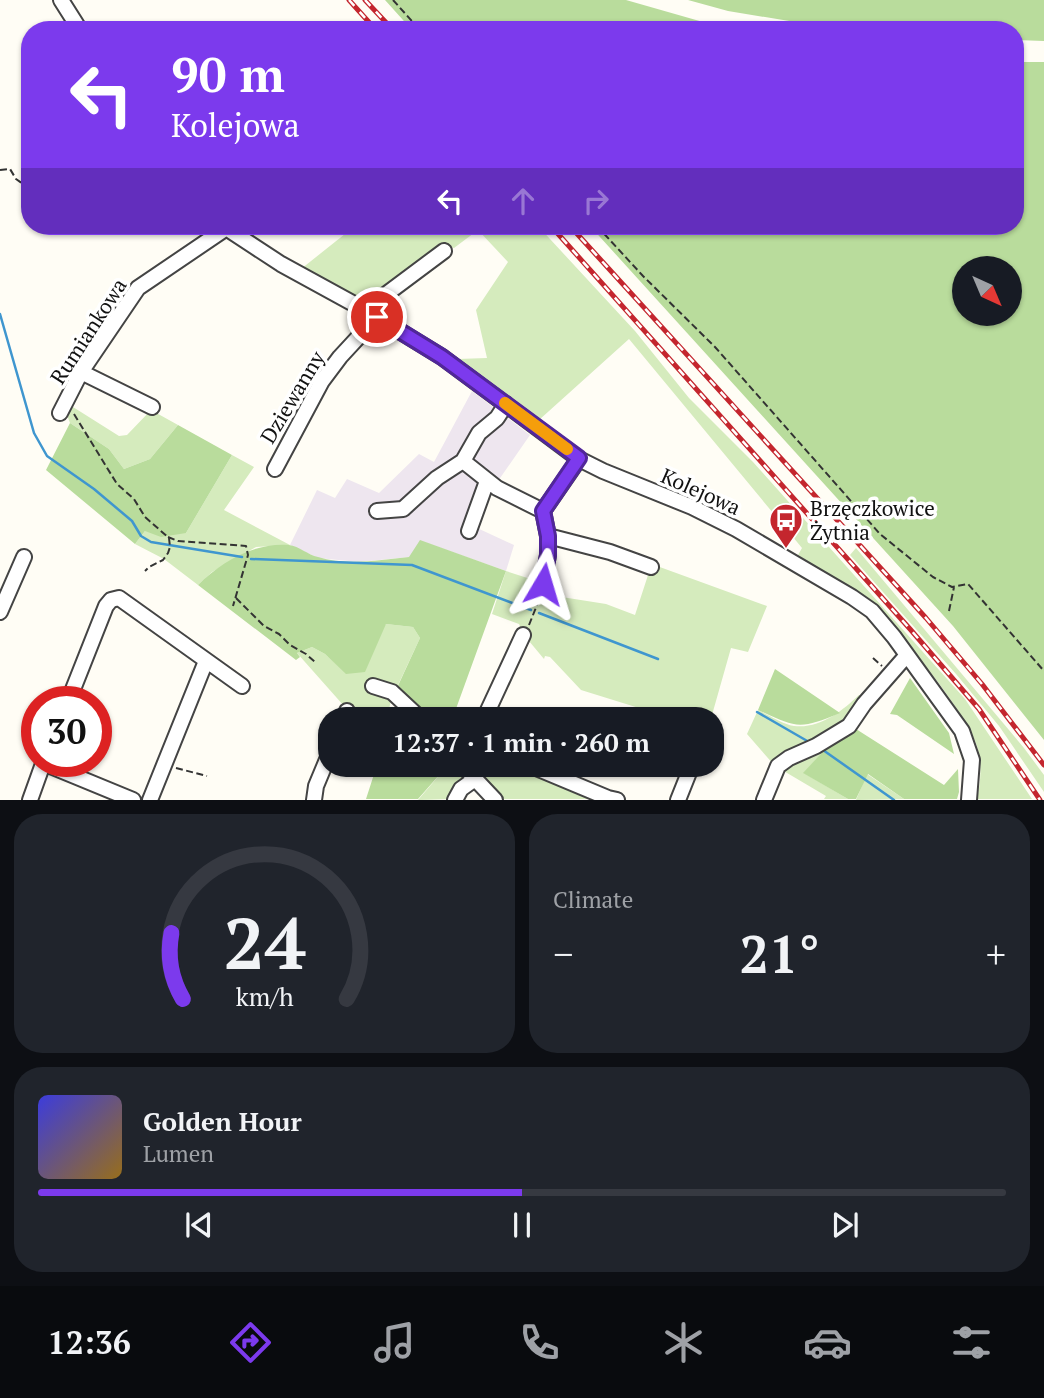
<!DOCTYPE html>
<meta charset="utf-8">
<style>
:root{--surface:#171b24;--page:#20242c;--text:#f1f3f6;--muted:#9ea1a6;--line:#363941;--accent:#7c3aed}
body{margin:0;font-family:"PT Serif",serif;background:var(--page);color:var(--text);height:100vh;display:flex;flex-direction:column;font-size:26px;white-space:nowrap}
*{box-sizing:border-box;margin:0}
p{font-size:23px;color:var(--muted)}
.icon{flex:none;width:38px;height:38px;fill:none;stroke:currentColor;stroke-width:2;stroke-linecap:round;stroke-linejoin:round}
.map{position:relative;height:800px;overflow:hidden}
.sheet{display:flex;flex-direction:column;gap:14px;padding:14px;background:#0d0f14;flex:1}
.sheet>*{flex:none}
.hud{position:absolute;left:21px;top:21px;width:1003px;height:214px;border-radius:28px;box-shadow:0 2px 5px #0004;background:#7c3aed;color:#fff;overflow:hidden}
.needle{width:46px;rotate:136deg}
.fabs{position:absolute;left:952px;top:256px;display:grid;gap:14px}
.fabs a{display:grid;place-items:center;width:70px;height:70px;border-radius:50%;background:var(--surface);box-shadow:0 2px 5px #0004;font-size:35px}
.speed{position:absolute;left:21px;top:686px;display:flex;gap:14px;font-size:35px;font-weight:700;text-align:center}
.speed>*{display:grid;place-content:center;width:91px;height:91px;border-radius:50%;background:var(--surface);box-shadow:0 2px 5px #0004;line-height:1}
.speed .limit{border:10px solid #d22;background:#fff;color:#111}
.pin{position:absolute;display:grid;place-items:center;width:60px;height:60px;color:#fff;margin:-30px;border:4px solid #fff;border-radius:50%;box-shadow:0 2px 7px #0007}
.me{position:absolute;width:77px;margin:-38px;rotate:7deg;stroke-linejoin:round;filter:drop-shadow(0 0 5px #0008)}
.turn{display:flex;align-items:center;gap:24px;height:147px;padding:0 35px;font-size:32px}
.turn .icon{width:91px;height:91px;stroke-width:2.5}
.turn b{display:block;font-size:49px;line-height:60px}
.lanes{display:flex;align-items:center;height:66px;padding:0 35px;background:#0003;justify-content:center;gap:35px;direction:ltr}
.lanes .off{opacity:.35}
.big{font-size:52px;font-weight:600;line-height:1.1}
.sheet .widget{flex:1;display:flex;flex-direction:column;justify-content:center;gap:10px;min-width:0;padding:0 24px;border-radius:28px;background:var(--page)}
.sheet .dial{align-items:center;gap:0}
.dial svg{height:182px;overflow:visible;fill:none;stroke:var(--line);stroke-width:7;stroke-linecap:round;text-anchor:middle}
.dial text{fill:var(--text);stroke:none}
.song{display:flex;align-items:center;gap:21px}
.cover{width:84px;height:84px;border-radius:10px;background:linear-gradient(135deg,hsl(240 70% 55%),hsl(40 70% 35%))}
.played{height:7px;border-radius:4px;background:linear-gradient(90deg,var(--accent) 50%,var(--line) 50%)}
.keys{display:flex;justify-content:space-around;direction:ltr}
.heat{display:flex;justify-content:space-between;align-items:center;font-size:38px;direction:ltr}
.sheet .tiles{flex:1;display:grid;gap:14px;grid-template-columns:1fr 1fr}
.widget:last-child{grid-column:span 2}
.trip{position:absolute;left:318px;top:707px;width:406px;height:70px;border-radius:28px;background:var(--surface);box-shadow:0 2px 5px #0004;font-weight:600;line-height:70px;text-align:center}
.menu{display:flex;height:112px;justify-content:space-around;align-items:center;background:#090b0e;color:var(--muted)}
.menu .icon{width:49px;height:49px}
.menu .current{color:var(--accent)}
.menu b{font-size:32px;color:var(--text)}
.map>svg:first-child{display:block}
.industrial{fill:#eee6ef}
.green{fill:#d5ebbd}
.forest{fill:#b9dc9c;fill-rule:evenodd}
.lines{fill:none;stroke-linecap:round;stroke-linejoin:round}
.stream{stroke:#3f96cf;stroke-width:2.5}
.minor-casing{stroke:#444;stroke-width:18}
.path{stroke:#333;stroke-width:2;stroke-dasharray:7 3.5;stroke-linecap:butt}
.minor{stroke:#fff;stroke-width:14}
.rail-casing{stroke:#c4262e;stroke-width:5}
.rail{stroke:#fff;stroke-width:2.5;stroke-dasharray:8;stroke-linecap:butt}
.route-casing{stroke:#51269a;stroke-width:18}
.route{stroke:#7c3aed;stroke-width:12}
.slow{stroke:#f59e0b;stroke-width:12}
.labels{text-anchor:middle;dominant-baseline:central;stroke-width:7;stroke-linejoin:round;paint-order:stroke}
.street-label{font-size:21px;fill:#111;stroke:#fff}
.poi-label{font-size:21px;fill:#111;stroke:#fff;text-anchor:start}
</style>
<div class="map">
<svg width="1044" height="800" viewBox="0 0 1044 800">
<rect width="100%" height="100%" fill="#fffdf5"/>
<path class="industrial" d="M472,391L530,435L489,494L475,527L514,545L506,571L421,541L410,557L359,562L318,558L290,545L317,490L335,498L347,479L379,493L419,454L434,462Z"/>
<path class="green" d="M355,226H538L635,331L689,398L753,462L965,699L1032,799H977C981,781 982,765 977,746C968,714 889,617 862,596C842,581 819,569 798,555L802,548L629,339L539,420L458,359L487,358L476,310L508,262L478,230L454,248L445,245L363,305L301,269Z
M73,407L119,436L127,435L151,410L178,425L150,459L124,469L109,449L70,423L67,415Z
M232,455L254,467L224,510L290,545L256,547L212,572L198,585L164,559L135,544L145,531L186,533Z
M856,548L1024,748L1044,775V792L999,726L956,674L850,555Z
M657,566L767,606L748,652L731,648L712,715L705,714L703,719H653L655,713L581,690L550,657L545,656L544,659L524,635L519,624L492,614L506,571L549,585V595L606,604L635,615L650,569Z
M386,624L413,627L420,638L391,700L387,719H352L344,706L297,653L312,647L325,654L346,673Z
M859,695L864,697L852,718L774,765L747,734L758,710C769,715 782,724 794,726C820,729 842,711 859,695Z
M830,744L804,773L848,799H824L826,796L782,770L786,762Z
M448,765H456L465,776L449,799L418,800Z
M479,765H519L600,799H501L488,786Z
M867,774L904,799L856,800Z"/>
<path class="forest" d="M385,0H626L731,30H412Z
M688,0H1044V41L1015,40V30H844L728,11Z
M1015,62H1044V740L953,626L590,226H1015ZM964,268H1010V313H964Z
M70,423L109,449L124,469L150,459L178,425L232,455L186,533L161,537L145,531L135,544L46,470Z
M420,540L506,571L453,717L455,719H424L396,690L420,638L413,627L386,624L365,672L346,674L325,654L312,647L297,653L300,657L296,660L198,585C221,562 255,542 289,545C299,546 308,555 318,557C347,566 380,560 409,557Z
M775,669L840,713C799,730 797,728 758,710Z
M910,678L949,733L954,754L897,715L890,714Z
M856,729L944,785L958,769L959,792L957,799H904L868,774L856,799H848L803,773L830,744Z
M377,765H448L418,799H366Z"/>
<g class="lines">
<path class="stream" d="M0,314L34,433L47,456L94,489L132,521L141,536L151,542L242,557
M251,559L412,565L531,610
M539,613L658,659
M757,712L809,742
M823,750L894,800"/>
<defs>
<path id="minor" d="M61,0L80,30
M223,226L281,264L365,310L442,357L579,459L603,471L692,507L736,529L852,597L872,611L894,637L962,731L972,760L969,800
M365,310L444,251
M81,372L152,407
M60,413L81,372L138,288L225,229
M463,461L497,488L543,511
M275,469L322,381L340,357L377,317
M377,511L403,509L437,478L463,461L479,433L497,418L506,404
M469,531L487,481
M548,536L610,552L651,567
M543,584L548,555V536L543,511L579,459
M0,612L24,557
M373,686L392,692L421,719
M68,702L106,606L111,600L119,598L242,686
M344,719L347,711
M484,719L523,635
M43,763L133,800
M462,765L495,800
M529,765L608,798L617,800
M30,800L44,761
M150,800L206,661
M314,800L316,786L331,750
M455,800L461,789L475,779
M678,800L692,765
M764,800L778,766L789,758L816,746L849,726L864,704L907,655"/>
</defs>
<use href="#minor" class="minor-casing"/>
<path class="path" d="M393,0L420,30
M0,170L10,169L16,179L30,189
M597,226L643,276L715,347L880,534L933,577L952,587L968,584L1044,671
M74,414L117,484L134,499L145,517L169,538L170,547L168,553L163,560L149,567L145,571
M168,537L178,541L246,546L248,555L233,606
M236,598L264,626L279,634L290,645L306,654L315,662
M949,611L954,587
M529,625L541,595
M873,658L882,666
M176,768L207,776"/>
<use href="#minor" class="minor"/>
<defs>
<path id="rail" d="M349,0L376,30
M365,0L393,30
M551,226L910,629L979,709L1040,800
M570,226L926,618L982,684L1044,765"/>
</defs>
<use href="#rail" class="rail-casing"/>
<use href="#rail" class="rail"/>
</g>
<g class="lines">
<defs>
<path id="route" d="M377,317L442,357L579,458L543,511L548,536V555L543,584"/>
</defs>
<use href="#route" class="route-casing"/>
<use href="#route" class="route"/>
<path class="slow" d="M505,403L567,449"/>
</g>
<defs>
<symbol id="bus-pin" viewBox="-11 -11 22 30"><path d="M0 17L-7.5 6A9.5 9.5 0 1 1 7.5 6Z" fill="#c4262e" stroke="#fff"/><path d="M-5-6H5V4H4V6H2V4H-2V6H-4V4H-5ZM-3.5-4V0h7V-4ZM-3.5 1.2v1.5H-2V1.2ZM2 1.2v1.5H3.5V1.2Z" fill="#fff"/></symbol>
</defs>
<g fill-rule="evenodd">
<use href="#bus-pin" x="767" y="501" width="38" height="52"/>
</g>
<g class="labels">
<g class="street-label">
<text transform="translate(88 331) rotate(-57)">Rumiankowa</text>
<text transform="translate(292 397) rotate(-59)">Dziewanny</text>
<text transform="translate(701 491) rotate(24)">Kolejowa</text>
</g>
<g class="poi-label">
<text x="810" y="508">Brzęczkowice<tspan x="810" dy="24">Żytnia</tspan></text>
</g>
</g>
</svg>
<div class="fabs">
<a><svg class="needle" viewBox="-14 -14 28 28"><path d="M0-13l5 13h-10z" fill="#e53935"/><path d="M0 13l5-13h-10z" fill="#9ea1a6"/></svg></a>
</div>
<div class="speed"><div class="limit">30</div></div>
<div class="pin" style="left:377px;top:317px;background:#d93025"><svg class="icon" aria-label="arrive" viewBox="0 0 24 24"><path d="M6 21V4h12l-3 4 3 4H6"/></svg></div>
<svg class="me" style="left:543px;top:584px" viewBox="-20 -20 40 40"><path d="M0-17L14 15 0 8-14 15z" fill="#7c3aed" stroke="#fff" stroke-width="4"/></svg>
<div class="trip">12:37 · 1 min · 260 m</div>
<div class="hud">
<div class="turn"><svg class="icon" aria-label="left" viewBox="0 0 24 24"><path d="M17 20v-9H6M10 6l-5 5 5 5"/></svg><div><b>90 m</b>Kolejowa</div></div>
<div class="lanes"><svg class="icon" aria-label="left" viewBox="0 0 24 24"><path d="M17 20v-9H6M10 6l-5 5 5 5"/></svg><svg class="icon off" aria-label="ahead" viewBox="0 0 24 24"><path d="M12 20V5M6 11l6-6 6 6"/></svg><svg class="icon off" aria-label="right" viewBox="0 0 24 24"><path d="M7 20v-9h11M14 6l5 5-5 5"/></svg></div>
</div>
</div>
<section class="sheet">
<div class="tiles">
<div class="widget dial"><svg viewBox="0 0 100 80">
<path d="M14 69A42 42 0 1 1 86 69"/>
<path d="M14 69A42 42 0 0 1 9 40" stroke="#7c3aed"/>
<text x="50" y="56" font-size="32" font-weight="700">24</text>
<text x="50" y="72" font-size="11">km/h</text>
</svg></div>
<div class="widget"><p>Climate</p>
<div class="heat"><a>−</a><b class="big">21°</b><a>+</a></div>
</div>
<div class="widget">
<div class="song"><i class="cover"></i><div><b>Golden Hour</b><p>Lumen</p></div></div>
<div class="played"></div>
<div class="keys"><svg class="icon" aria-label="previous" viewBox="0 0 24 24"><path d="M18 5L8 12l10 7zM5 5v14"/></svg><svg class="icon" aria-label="pause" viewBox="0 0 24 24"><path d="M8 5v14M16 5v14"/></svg><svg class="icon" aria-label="next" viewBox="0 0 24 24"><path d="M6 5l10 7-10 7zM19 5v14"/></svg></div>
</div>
</div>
</section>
<nav class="menu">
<b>12:36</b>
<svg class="icon current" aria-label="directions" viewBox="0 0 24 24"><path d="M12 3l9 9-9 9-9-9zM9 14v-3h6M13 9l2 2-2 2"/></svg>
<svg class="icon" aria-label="music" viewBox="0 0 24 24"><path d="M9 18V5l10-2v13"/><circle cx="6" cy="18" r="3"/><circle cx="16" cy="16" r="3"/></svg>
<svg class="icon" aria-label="phone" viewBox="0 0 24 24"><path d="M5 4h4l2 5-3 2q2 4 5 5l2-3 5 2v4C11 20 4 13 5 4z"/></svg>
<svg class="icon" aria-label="climate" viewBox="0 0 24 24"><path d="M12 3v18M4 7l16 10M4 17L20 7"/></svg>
<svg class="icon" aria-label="car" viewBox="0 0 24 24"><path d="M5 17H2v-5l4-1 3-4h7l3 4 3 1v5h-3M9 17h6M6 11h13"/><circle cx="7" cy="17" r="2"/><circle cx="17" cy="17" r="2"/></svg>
<svg class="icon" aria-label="filters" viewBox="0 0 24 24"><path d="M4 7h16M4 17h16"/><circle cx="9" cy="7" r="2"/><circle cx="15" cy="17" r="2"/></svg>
</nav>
